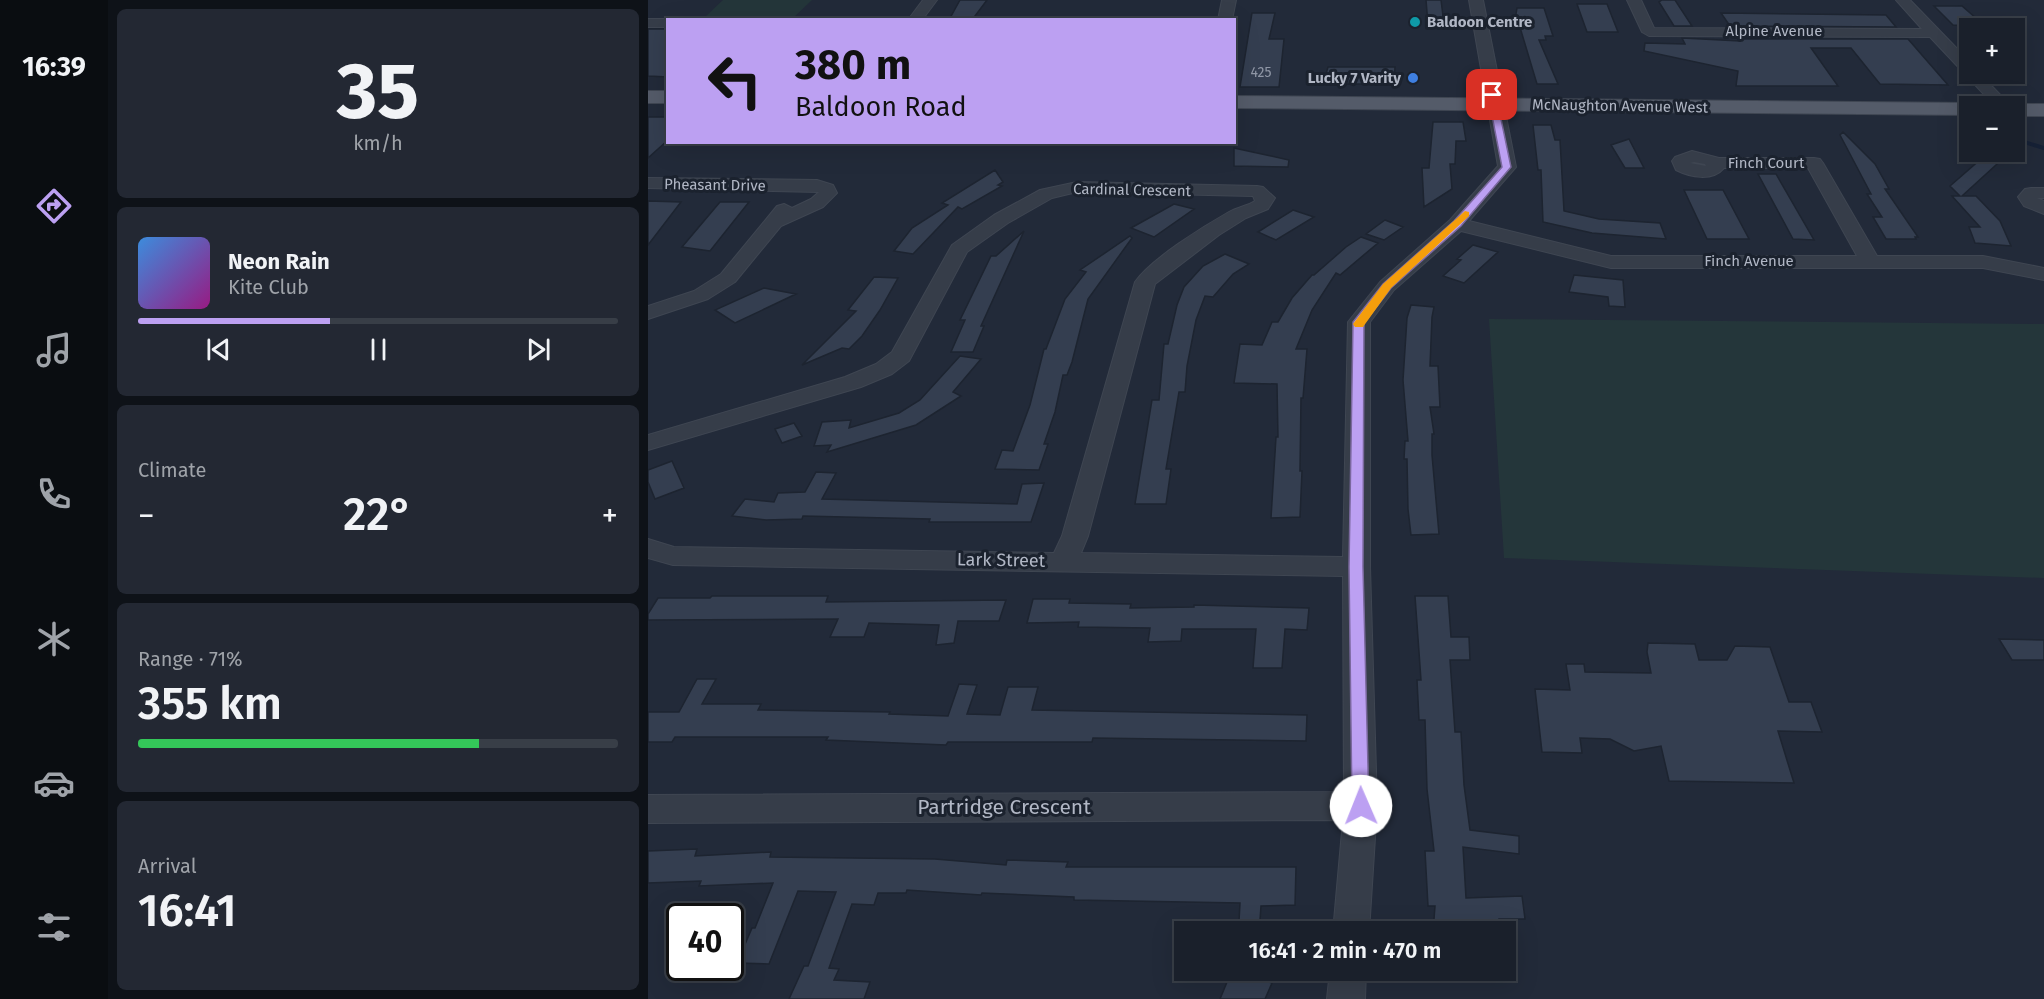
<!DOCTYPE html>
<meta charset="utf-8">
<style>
:root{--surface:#1a202b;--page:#232833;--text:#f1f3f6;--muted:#9fa3a9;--line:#383e47;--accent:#bca0f2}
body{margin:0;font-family:"Fira Sans",sans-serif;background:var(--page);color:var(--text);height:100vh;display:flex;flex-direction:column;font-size:22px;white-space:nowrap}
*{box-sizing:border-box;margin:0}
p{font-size:20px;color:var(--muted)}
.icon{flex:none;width:33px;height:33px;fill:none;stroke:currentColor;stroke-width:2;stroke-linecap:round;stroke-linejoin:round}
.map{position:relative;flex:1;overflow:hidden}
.side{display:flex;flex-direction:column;gap:9px;padding:9px;background:#0e1218;width:540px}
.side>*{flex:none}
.top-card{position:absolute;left:18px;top:18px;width:570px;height:126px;border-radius:0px;box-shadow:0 6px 24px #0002,0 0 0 2px var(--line);background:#bca0f2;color:#111;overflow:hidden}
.fabs{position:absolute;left:1311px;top:18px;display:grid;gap:12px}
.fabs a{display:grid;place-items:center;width:66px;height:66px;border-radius:0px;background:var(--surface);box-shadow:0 6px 24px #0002,0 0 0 2px var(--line);font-size:30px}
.speed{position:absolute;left:18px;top:903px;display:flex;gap:12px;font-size:30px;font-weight:700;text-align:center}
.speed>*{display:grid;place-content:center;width:78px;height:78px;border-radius:50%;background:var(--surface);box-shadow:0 6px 24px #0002,0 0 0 2px var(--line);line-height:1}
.speed .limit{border:3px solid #111;border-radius:9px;background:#fff;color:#111}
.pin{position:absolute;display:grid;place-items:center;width:51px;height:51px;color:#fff;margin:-26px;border-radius:12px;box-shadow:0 3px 9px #0006}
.me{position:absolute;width:66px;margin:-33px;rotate:359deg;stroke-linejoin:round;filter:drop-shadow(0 0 4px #0008)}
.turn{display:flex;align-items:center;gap:21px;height:126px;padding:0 30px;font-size:27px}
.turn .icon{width:78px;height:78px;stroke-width:2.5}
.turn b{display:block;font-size:42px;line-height:51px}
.big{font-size:45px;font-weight:600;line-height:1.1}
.side .widget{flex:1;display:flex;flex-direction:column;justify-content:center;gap:9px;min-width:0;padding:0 21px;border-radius:9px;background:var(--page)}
.side .dial{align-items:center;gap:0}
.dial b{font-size:78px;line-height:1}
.song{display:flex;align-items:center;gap:18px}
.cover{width:72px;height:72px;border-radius:9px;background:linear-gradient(135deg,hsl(210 70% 55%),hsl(310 70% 35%))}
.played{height:6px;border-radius:3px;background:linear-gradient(90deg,var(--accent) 40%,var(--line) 40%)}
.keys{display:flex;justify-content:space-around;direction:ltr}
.heat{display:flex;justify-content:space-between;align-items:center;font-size:33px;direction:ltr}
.charge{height:9px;border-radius:4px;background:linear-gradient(90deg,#34c759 71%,var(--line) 0)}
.trip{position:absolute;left:526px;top:921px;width:342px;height:60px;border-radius:0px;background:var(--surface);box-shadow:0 6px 24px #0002,0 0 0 2px var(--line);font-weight:600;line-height:60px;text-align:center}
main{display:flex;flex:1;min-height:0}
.dock{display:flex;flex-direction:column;width:108px;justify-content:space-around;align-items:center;background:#0a0d11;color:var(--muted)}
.dock .icon{width:42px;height:42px}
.dock .selected{color:var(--accent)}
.dock b{font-size:27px;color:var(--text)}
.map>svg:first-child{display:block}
.green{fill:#24363a}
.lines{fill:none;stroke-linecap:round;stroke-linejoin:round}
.stream{stroke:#162136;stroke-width:4}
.building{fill:#343e50;stroke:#1d2430;stroke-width:1.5}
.minor-casing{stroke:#3f4652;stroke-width:2}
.major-casing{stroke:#3f4652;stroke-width:2}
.minor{fill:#363d49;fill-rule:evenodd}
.major{fill:#545b69;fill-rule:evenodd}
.route{fill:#bca0f2;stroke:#7a689d;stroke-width:1.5}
.slow{fill:#f59e0b}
.culture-dot{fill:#0f9aa8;stroke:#1b222e;stroke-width:2}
.shop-dot{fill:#3f7fe0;stroke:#1b222e;stroke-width:2}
.labels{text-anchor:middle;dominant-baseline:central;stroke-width:6;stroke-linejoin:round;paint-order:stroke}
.far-number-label{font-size:14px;fill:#9097a6}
.far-poi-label{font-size:15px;font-weight:bold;fill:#b1b7c5;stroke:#1b222e;text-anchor:start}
.far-street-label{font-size:15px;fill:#b1b7c5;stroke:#1b222e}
.street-label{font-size:18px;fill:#b1b7c5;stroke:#1b222e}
.near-street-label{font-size:21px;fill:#b1b7c5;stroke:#1b222e}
</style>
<main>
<nav class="dock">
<b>16:39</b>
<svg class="icon selected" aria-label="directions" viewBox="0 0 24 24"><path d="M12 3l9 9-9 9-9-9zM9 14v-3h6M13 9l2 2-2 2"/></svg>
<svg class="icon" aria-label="music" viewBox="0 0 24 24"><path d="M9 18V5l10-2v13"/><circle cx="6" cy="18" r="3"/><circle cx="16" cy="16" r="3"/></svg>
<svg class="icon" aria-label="phone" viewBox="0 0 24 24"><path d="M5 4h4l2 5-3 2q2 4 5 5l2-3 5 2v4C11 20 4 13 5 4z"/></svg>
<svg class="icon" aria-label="climate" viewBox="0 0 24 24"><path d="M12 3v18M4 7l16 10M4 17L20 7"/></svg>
<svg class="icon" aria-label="car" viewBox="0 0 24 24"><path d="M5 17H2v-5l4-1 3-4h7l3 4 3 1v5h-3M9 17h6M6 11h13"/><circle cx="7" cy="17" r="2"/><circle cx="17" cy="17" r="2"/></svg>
<svg class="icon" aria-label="filters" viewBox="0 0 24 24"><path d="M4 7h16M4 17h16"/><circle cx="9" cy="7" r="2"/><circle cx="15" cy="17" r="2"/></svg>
</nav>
<section class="side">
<div class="widget dial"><b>35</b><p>km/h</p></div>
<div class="widget">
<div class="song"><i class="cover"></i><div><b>Neon Rain</b><p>Kite Club</p></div></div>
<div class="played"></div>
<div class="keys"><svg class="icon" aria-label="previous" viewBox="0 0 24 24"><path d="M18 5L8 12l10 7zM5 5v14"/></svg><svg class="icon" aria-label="pause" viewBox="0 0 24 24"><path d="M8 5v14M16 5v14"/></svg><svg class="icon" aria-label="next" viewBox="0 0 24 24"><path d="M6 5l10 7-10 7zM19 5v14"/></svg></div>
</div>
<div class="widget"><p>Climate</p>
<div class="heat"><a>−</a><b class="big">22°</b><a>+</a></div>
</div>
<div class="widget"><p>Range · 71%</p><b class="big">355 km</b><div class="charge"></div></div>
<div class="widget"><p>Arrival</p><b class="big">16:41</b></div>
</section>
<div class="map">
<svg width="1396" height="999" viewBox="0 0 1396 999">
<rect width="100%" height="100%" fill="#222a39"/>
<path class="green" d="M75,0H164L145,18L57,17Z
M841,319L1396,324V578L856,558Z"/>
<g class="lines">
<path class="stream" d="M1366,139L1396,148"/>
</g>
<path class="building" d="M312,0H339L324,20H301Z
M778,0H793L796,24H780Z
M1014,0H1027L1044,26H1026L1011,2Z
M929,4H959L970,32H939Z
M1286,6H1314L1337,26L1305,25Z
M869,8H896L905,36H897L898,40H891L910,84H889L868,14Z
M604,13H627L621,39H636L631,87H592Z
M1073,13L1238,15L1248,27L1082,26Z
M0,29H20V77L0,76Z
M1034,38L1091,41L1090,39H1260L1300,85L1232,84L1203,48H1163L1190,86H1088L1090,71L996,51L997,43L1037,44Z
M680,67H747L746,84H675Z
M0,117H20V140L0,158Z
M785,122H815L818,141H808L807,164H802L804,189L776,207L774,168H781Z
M885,125H903L907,140H912L916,211L951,219L1012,223L1018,239L944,233L895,222L893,170H890Z
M1195,132L1227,164L1241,189H1237L1270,237H1267L1268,239H1238L1225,217H1234L1219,194H1223L1192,135Z
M981,139L996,168H977L963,145Z
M586,148L641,160L640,167L586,166Z
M1341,152H1358L1360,154L1314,196H1328L1352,221L1363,246L1327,243L1321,227H1332L1304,196H1312L1302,186Z
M347,170L355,182L350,185L354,186L314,209L310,207L265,254L246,251L264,228L300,205L294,203Z
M1110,174H1128L1166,240L1145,239Z
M1036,190H1075L1101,239H1059Z
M0,201L33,202L0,245Z
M72,202H101L62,251L34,247Z
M526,204L546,209L506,237L483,228Z
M645,210L666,217L628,240L610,232Z
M737,220L755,227L736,240L718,234Z
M376,231L333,326H336L325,352H303L317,320H312L343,256H348Z
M482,236L484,238L440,299L424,362L419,375H415L407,412L396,444H400L391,470L347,469L354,450L365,451L382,405L396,349H398L417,299L438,272L432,270Z
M713,237L730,243L692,275L688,273L664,310L648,349H659L655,398H653L652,471H654L652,517L623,518L628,437H630L629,384L586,383L592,344L614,345L624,322H630L644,298L664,275H666L698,247Z
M825,245L850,252L816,283L795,276L813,260L809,259Z
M577,254L601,264L585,274L565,297L557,296L548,320L539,366L537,392H531L518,469H523L518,504H487L504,400H511L516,344H520L529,305L536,287L555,266Z
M926,275L975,280L977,307L961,306L960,297L921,292Z
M226,277L250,278L232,310L214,336L201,349L194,348L154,365L208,311L200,310Z
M116,288L148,294L87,323L67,310Z
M763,305L786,307L784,317L782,366H790L792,407H782L786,434H784V455L791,534L763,535L760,509L759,459H756L757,441H760L755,380L759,318Z
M312,356L333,359L305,392L313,396L268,425L179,452L183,445L166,446L174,422L203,420L201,428L251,413L272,400Z
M146,423L154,436L134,443L127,429Z
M24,461L36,488L7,499L0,482V470Z
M168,472L188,473L174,499L369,504L374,484L396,483L383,522H281L282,519L155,516L154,519L118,520L84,516L97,499L126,502L130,493L157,492Z
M64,596H180L178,602L358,600L351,621H310L306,643L288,645L291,625L221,623L216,637H182L190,619L0,620V614L10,598H62Z
M767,596H800L803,637H821L822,660H802L807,732H813L816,785L822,830L871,836V854L815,847L818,898L874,896L877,919H851V932H785L787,906H780L777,851H786L779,789L777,720H771L769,680H773Z
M385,599H422L421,603L483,604L482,608L546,607V605L661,608L659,630L637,629L634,668H605L608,629H534L533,641L500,642L502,628L430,627L431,622L379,623Z
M1351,639L1396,640V660H1364Z
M1000,643L1047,644L1051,660H1079L1087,646L1122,647L1141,702H1163L1174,732L1130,731L1146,783L1021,781L1013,746L986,751L962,739L932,738L934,753L894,752L887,689L922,690L918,664H936L937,672L1003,673L999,652Z
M49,679H68L54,704H113L110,710L242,712L241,714L300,716L311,684L329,685L319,714L352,715L360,687H390L384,710L659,715L658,741L445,738L444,742H300L298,745L178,740L180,737H27L24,742H0V712H31Z
M49,849L47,856L123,852L122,857L287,859L358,865L359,860L420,862L418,867H648L647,905L613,906L612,920L591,921L592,903L426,900V897L334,893L333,895L259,890L258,893H230L226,905L204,904L181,968L191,969L186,980L222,982L216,999H141L156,966H160L188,892L150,891L121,964L89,963L104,928H107L125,883L51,886L53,881L0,883V851Z
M584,970L624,983L617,999H572Z"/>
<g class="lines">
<defs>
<path id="minor" d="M275,0H289L274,20H260Z
M574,0H588L584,20H570Z
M821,0H835L868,167L821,221L963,256H1209L1160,168H1076C1064,182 1042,177 1028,170L1024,161L1027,157L1044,151L1071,158H1166L1172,159L1175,163L1229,256H1335L1396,268V280L1335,268H963L813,231L746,290L722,322V567L729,806L721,932H685L695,820L0,823V795L696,792L695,576L25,565L0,558V539L26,547L406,553L414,536L487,282C503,259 556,226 581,212C590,207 599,206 607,201L605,196L429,192L404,198L360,223L319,252L261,361L244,374L213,387L0,450V435L197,377L228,364L244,352L304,245L346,215L392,190L429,182L609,186L615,187L627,198L620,209L598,218L571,235L507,284L440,536L433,553L695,557L700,322L732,282L802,220L850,166ZM1046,162L1057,164L1058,166L1042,163Z
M979,0H993L1006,28L1274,29L1248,0H1262L1322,62V74H1332L1363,106H1347L1282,37L1001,36L994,32Z
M0,19H20L23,20H20V27H0Z
M0,178L169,180L185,185L189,193L175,207L133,226L87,282L60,299L0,319V306L46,291L73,274L129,206L136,204L144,208L163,199L171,192L0,188Z
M1383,188H1396V198H1389L1396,201V214L1376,206L1370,197L1377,189Z
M682,970H718L717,999H679Z"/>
<path id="major" d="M0,91H20V103H0Z
M586,96L1322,103L1330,106H1322V115L586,108Z
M1366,104H1396V116H1366V106H1359Z"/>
</defs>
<use href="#minor" class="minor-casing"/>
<use href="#major" class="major-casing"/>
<use href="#minor" class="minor"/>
<use href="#major" class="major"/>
</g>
<path class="route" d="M844,93L848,95L863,167L813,226L743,288L716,323L715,567L721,806L719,811L713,813L706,811L704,806L701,567L705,322L735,284L806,221L854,167L840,95Z"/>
<path class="slow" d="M817,211L821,212V216L743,288L715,327H707L705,324L735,284Z"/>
<circle class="culture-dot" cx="767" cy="22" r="6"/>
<circle class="shop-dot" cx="765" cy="78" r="6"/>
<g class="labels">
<g class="far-number-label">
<text x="613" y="72">425</text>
</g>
<g class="far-poi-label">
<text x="779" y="22">Baldoon Centre</text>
<text x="753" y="78" text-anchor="end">Lucky 7 Varity</text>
</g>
<g class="far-street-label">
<text x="1126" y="31">Alpine Avenue</text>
<text transform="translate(972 106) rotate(1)">McNaughton Avenue West</text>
<text x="1118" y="163">Finch Court</text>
<text transform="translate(67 185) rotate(1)">Pheasant Drive</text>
<text transform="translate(484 190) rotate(1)">Cardinal Crescent</text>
<text x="1101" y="261">Finch Avenue</text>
</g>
<g class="street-label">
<text transform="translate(353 560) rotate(1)">Lark Street</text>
</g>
<g class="near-street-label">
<text x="356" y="807">Partridge Crescent</text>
</g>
</g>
</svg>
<div class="fabs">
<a>+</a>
<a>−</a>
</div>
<div class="speed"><div class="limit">40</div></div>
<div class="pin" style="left:844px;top:95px;background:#d93025"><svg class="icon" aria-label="arrive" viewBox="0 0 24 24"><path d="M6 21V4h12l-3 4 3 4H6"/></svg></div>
<svg class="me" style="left:713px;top:806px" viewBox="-20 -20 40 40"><circle r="19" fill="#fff"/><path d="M0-13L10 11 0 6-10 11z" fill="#bca0f2"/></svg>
<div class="trip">16:41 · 2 min · 470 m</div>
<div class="top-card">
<div class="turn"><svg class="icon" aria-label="left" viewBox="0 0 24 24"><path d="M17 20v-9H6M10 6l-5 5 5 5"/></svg><div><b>380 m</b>Baldoon Road</div></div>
</div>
</div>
</main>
